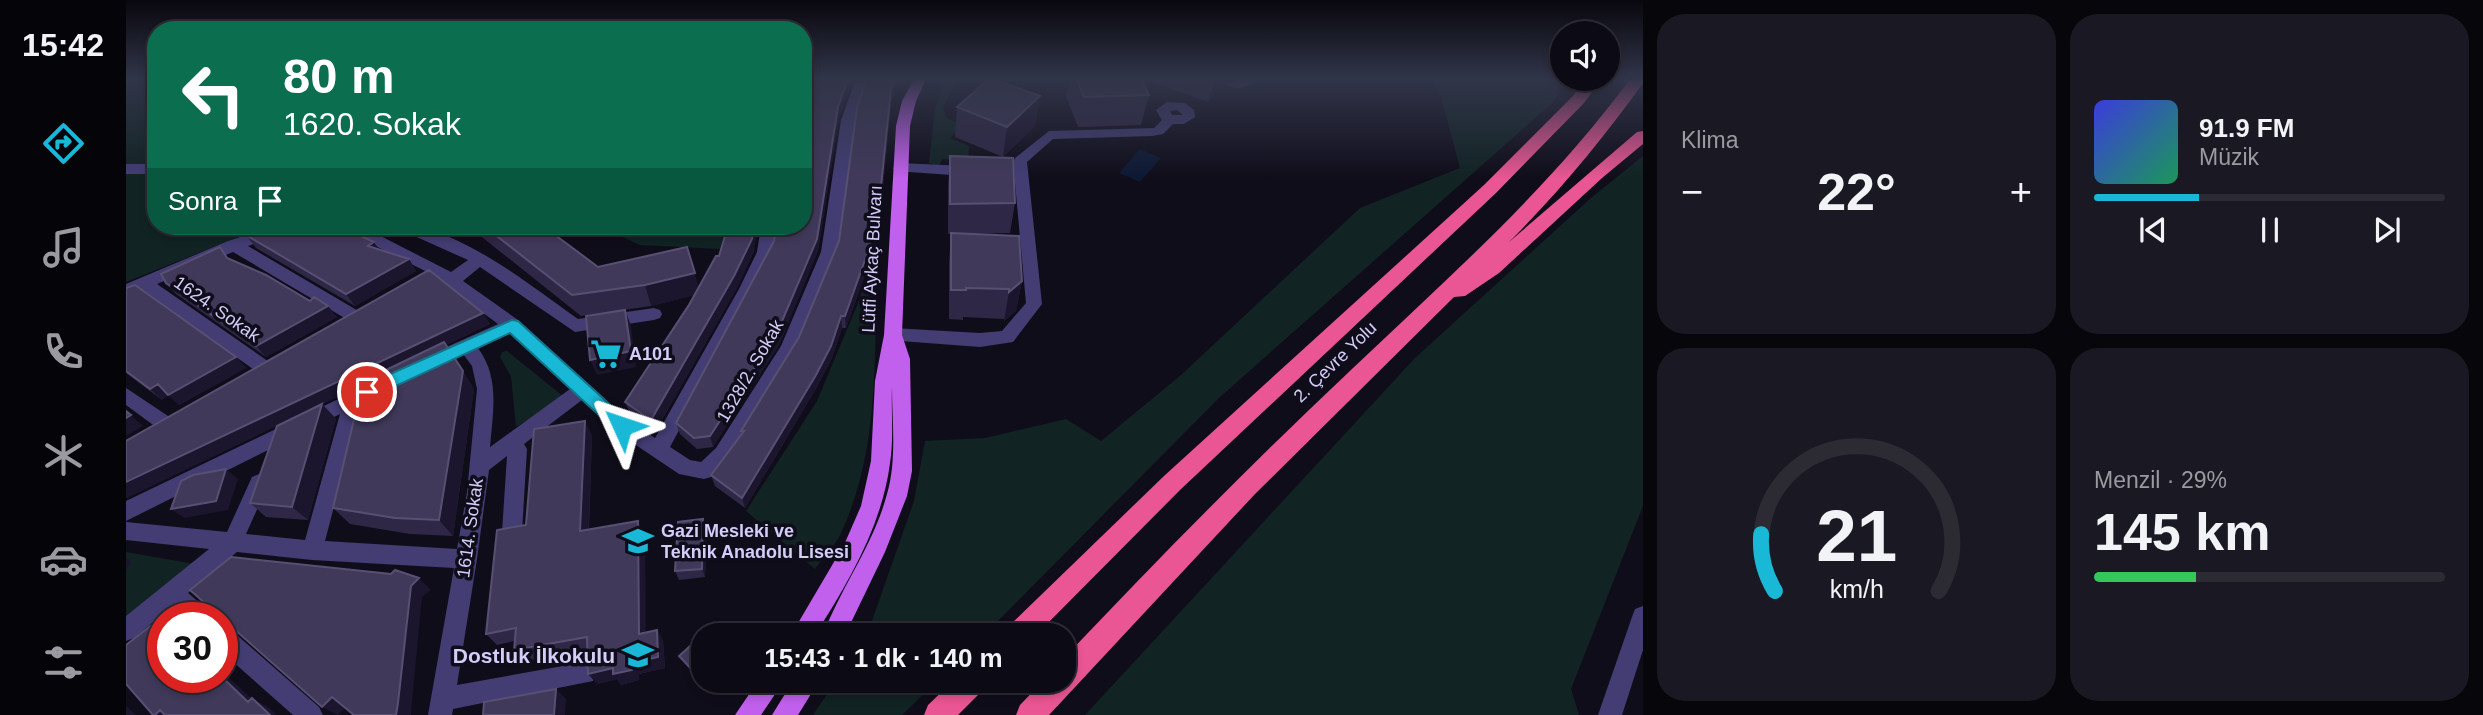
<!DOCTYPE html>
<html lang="tr">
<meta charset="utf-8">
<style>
:root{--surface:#0c0a14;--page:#1a1822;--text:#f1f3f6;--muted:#9a9aa0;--line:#2c2b34;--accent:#1ab8d7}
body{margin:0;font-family:Arial,sans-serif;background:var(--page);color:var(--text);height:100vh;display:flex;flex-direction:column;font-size:26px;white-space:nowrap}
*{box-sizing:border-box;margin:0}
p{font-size:23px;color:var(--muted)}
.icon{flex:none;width:38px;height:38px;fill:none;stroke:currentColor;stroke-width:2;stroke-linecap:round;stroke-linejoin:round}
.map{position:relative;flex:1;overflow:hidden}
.panel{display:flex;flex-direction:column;gap:14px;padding:14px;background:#07060b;width:840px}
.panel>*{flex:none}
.hud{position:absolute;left:21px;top:21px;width:665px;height:214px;border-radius:28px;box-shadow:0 4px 10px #0003,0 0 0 2px var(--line);background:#0b6e4f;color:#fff;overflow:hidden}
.fabs{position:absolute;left:1424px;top:21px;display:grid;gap:14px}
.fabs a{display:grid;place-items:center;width:70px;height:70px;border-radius:50%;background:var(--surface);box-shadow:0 4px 10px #0003,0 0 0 2px var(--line);font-size:35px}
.speed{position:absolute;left:21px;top:602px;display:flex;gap:14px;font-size:35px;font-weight:700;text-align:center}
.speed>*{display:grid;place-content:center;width:91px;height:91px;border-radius:50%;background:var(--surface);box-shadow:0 4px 10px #0003,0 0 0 2px var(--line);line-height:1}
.speed .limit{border:10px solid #d22;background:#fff;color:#111}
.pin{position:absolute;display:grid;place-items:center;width:60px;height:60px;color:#fff;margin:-30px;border:4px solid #fff;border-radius:50%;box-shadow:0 2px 7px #0007}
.me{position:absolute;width:77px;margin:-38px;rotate:312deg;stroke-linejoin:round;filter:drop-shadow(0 0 5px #0008)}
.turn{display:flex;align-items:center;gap:24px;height:147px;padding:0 21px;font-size:32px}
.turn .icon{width:91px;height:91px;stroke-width:2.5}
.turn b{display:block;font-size:49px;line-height:60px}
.then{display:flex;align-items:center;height:66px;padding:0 21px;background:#0003;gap:14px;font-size:26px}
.big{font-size:52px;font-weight:600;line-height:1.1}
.panel .card{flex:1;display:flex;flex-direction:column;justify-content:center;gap:10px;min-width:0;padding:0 24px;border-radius:28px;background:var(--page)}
.panel .dial{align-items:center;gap:0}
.dial svg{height:182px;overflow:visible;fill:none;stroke:var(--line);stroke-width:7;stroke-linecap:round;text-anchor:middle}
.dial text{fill:var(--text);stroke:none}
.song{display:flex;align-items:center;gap:21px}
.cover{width:84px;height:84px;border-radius:10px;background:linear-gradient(135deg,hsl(240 70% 55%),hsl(150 70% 35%))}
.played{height:7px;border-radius:4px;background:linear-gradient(90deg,var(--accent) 30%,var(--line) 30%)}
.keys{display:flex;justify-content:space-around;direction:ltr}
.heat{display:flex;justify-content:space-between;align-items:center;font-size:38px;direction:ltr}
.charge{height:10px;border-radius:5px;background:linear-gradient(90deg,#34c759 29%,var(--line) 0)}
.panel .tiles{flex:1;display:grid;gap:14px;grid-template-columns:repeat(2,1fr)}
.trip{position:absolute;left:565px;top:623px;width:385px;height:70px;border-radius:28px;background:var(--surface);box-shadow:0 4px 10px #0003,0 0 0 2px var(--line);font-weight:600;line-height:70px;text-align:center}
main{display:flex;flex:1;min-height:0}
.dock{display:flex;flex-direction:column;width:126px;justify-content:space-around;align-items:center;background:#050408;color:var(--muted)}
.dock .icon{width:49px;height:49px}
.dock .selected{color:var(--accent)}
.dock b{font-size:32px;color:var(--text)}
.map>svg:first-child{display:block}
.green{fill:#112323}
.water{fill:#0d1833}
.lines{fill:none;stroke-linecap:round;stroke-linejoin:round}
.minor{fill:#433d74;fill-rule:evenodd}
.major{fill:#c160ec;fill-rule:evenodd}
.highway{fill:#ea5693;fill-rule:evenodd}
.wall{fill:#2f2746}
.shaded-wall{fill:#1b152d}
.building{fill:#41395a;stroke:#585073;stroke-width:2}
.route{fill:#1ab8d7;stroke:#11788c;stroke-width:2}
.labels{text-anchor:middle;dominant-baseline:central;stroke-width:7;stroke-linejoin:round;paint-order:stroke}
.street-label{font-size:18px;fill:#d4ccf9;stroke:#100d1a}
.poi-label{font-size:18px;font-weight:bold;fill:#d4ccf9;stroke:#100d1a;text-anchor:start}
.near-poi-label{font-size:21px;font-weight:bold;fill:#d4ccf9;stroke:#100d1a;text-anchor:end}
</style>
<main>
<nav class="dock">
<b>15:42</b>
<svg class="icon selected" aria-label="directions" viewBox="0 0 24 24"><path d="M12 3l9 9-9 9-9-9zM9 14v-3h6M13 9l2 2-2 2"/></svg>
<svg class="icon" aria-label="music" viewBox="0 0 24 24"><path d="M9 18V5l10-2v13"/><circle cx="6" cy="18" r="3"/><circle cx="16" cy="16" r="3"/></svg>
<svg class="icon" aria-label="phone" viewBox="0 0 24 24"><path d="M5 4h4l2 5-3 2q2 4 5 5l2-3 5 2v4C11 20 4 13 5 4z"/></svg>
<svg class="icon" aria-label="climate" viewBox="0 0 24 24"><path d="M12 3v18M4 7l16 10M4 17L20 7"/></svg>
<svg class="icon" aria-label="car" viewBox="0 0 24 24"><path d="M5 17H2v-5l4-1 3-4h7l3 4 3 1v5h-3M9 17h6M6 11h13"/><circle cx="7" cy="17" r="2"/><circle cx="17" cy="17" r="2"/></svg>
<svg class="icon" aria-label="filters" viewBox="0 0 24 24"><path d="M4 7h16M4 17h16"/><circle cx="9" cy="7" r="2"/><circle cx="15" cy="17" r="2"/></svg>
</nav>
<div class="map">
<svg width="1517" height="715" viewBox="0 0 1517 715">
<rect width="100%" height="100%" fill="#100d1a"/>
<path class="green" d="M0,79H30V226H140L0,282Z
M820,79H832L817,107L820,117L837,126L824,138L843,146L842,161L816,159L813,166L803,163L809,109Z
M1305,79H1443L1425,104L1093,398L858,635H741L788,501L799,441L859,438L940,419L975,441L1055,375L1234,208L1334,168L1315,97Z
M1517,156V506L1445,689L1453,715H959L1289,358L1466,197Z
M472,226H601L594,249L514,245Z
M749,250H751C748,344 756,448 714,535C708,547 697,558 689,569L620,511L691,401L732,303Z
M381,351L438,397L390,427L385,377L374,357L376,352Z
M0,552L69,564L0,620Z
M710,681H811L776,715H687Z"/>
<path class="water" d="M1014,149L1035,158L1014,182L993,173Z"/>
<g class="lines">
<path class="minor" d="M730,79H742L729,120L711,252L672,348L604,460L585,477L578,479L553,474L489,431L456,400L398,444L401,449L396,532L393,539L386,541L379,539L376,532L381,456L363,470L351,559L331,685L459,662L467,665L470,673L467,681L327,709L326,715H302L328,568L186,560L111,552L62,593L82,610L85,618H58L45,607L8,638L0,641V616L83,549L0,540V522L101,532L126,477L133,474L140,477L143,483L120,534L179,540L214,414L0,521V501L254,379L260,381L263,386L260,391L235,404L199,541L331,549L341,492L351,389L346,366L337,354L304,369L298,367L295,362L298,357L372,324L305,274L218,230L216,226H235L325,272L342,260L275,230L272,226C329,223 406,287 452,319L528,308L534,310L536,314L534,318L528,320L449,332L354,267L337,281L392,320L503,421L529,438L613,289L631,252L635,226H650L647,252L629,289L544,447L564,460L575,462L590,448L655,346L695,252L715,120ZM384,333L444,389L364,447C367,411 374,378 352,348Z
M1117,79H1132C1124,87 1109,92 1100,84Z
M1041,102L1059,103L1068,110L1069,117L1058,124H1047L1037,134L1026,136L927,139L901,162L916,304L887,342L854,347L761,340L758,335L761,330L767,328L854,333L876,331L900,303L887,161L889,158L923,131L1028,128L1036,120L1030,110ZM1051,110L1056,114V115H1046L1044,111Z
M774,163L840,166L847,171L840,176L769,171L767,168Z
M0,164H30V174H0Z
M148,226H171L168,230L122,246L234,312L236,316L234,320H222L107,252L31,284L146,364L149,369L146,374H134L17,290L0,297V284L102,241Z
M0,388L48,420L50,425L48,430L41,433L34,430L0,405Z
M1517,606V650L1496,715H1472L1506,617L1509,609Z
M96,626L104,629L193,707L197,715H167L96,652Z"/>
<path class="major" d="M788,79H800L790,101L784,126L776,335L784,359L786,471L781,496L759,552L719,635H697C715,587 748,544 761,494C771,460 766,422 766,387C765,413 768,438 764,463C756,526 722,583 689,635H665L718,545L735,506L745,461L749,381L758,335L770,126L776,101Z
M632,681H658L635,715H609Z
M667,681H693L672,715H646Z"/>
<path class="highway" d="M1460,79H1476L1458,103L1370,193L1054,490L910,635H879L883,626L1038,476L1358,185L1446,97Z
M1504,79H1517V83C1477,139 1433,192 1383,242L1511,132L1517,131V144L1476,178L1373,273L1339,296L1328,297L1129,494L923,715H890L894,705L917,681H938V658C1032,559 1127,462 1226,369C1324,276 1424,188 1504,79Z
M827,681H860L856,691L832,715H798L802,705Z"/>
</g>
<path class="wall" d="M677,79H727L713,119L692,251L653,345L587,447L571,449L554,434L550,423L648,241Z
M944,79H1016L1023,95L1015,125L952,127L940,96Z
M1018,79H1100L1082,102Z
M914,96L909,126L877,157L829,137L831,107Z
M765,102L752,239L720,328H716L706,358L691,387L619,508L589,486L585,475L616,434L615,431L673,337L713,241Z
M824,156L889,203L884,233L836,234L896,281L890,311L878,321V319L837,317V320L823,319V263L825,234H822V187Z
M342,226H417L472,267L573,287L593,256L628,251L611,288L529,432L504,413L499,402L568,295L525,306L455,316Z
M120,235L253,249L283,259L290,271L229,306L130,248Z
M104,259L211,317L140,357L50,294L40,283Z
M0,288L110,357L120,368L53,405L42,395L36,400L0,373Z
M357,313L364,324L320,345L348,389L327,536L284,534L224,524L207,508L236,385L196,404L210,419L182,520L140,517L124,503L171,416L0,498V441Z
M466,435L463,529L519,535V632L531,630L537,641L539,668L513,674V680L495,685L491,679L471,684L462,650L398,661L388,650V641L371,645L360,634L400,525Z
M581,528L579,577L553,580L549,571Z
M578,645L580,688L558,663L553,656Z"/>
<path class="shaded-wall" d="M722,79H727L713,119L692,251L653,345L587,447L584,436Z
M771,79H778L765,102L752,239L720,328L719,316L765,89Z
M1090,79H1100L1082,102Z
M914,96L909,126L877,157L881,127Z
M629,226H633L628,251L611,288L529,432L525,420Z
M248,242L256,254L242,246Z
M283,259L290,271L229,306L220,294Z
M569,273L574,294L525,306L519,285Z
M896,281L890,311L878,321L883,292Z
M202,306L211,317L140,357L130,346Z
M499,310L505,326L510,367L471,375L464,360Z
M357,313L364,324L320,345L348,389L327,536L313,520L320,345L196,404L210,419L182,520L166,507L196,404L0,498V482Z
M715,316L716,328L706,358L691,387L619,508L616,498Z
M110,357L120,368L53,405L42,395L36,400L24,389L32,384Z
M0,411L17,426L0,436Z
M459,421L466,435L462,544L454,531Z
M100,469L112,479L102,510L58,518L45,509Z
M577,519L581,528L579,577L576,569Z
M512,521L519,535L520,645L513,634Z
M0,558L5,562L0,570Z
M293,578L305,590L296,597L285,712V715H270L285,586Z
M531,630L537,641L539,668L513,674V680L495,685L491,679L471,684L462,674L506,663Z
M96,671L138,710L122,702L96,677Z
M577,681H588L580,688Z
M430,689L440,699L439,715H428Z
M206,697L221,706L212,715L196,707Z
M126,698L142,707L151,715H144Z
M0,706L10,715H0Z
M34,710L45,715H29Z"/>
<path class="building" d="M677,79H722L712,107L691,239L651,333L584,436L568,438L550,423L648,241L650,226H677Z
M741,79H771L765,89L751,226L719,316H715L705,346L690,375L616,498L585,475L618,431H615L673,337L713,241L731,108Z
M863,79H867L914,96L881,127L831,107Z
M951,79H1016L1023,95L958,97Z
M824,156L887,158L889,203L824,204Z
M148,226H213L248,242L242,246L283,259L220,294L120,235Z
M358,226H417L472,267L561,247L569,273L519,285L446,295Z
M602,226H629L626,239L608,276L525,420L499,402L563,305L590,256H593Z
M825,233L893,236L896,281L883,292V289L840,288V290H825Z
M94,247L101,258L140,275L184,301L188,297L202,306L130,346L40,283L35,274Z
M303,270L357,313L0,482V441Z
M9,285L110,357L42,395L32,384L24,389L0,371V288Z
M499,310L505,351L464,360L460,316Z
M318,342L337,371L313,520L269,518L207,508L237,381Z
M196,404L166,507L124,503L151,426Z
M0,411L5,415L0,418Z
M459,421L454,531L512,521L513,634L531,630L532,657L506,663V670L487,674V668L462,674L461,637L388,650L390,628L360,634L371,530L400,525L408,429Z
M100,469L90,501L45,509L55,481L67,475Z
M577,519L576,569L549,571L552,522Z
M105,557L265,574L269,570L293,578L285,586L272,703L270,715H228L206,697L196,707L64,590Z
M32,620L37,624V677H96L122,702L126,698L144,715H39L34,710L29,715H27L0,684V645Z
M572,639L578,645V680L577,681L553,656Z
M430,689L428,715H357L358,702Z"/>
<linearGradient id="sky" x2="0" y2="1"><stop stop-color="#09070e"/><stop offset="0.44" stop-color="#313549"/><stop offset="1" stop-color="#313549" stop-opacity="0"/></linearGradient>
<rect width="1517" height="179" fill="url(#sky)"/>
<path class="route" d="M386,320L392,321L502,421L505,426L502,431H490L384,333L246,397H235L232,392L235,387Z"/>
<defs>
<symbol id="supermarket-bare" viewBox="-9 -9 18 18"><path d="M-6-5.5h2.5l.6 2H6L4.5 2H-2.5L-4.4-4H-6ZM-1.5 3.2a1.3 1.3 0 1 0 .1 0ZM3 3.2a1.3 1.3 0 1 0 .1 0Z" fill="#1ab8d7" stroke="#100d1a" stroke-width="2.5" paint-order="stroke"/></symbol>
<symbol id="school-bare" viewBox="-9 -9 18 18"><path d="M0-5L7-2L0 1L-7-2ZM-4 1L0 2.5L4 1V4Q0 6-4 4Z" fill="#1ab8d7" stroke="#100d1a" stroke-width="2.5" paint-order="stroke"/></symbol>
</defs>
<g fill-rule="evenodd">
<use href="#supermarket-bare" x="458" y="332" width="44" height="44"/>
<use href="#school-bare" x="490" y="519" width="44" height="44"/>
<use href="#school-bare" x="490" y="633" width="44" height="44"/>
</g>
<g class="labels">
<g class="street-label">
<text transform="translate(746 259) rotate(-87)">Lütfi Aykaç Bulvarı</text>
<text transform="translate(91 309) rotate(35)">1624. Sokak</text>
<text transform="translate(1209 362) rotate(-44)">2. Çevre Yolu</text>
<text transform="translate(624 371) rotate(-60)">1328/2. Sokak</text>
<text transform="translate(344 528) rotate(-82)">1614. Sokak</text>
</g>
<g class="poi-label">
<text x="503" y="354">A101</text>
<text x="535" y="531">Gazi Mesleki ve<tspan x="535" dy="21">Teknik Anadolu Lisesi</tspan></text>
</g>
<g class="near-poi-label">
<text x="489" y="655">Dostluk İlkokulu</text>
</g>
</g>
</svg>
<div class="fabs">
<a><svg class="icon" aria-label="sound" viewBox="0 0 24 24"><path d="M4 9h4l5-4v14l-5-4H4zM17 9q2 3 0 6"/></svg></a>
</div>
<div class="speed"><div class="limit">30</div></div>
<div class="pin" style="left:241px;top:392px;background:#d93025"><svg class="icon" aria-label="arrive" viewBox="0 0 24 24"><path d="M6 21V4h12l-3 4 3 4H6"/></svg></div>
<svg class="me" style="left:496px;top:426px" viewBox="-20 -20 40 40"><path d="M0-17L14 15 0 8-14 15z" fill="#1ab8d7" stroke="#fff" stroke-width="4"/></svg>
<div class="trip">15:43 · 1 dk · 140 m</div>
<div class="hud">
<div class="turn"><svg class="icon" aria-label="left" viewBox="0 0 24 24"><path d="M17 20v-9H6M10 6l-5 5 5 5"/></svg><div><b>80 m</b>1620. Sokak</div></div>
<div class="then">Sonra<svg class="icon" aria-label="arrive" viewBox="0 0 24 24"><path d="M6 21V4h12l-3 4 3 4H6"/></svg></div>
</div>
</div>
<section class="panel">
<div class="tiles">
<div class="card"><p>Klima</p>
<div class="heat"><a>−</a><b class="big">22°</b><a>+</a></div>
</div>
<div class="card">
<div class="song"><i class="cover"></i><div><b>91.9 FM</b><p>Müzik</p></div></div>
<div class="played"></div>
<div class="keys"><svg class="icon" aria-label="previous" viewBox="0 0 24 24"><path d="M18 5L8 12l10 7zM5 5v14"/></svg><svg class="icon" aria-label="pause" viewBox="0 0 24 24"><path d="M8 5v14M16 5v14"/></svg><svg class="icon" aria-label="next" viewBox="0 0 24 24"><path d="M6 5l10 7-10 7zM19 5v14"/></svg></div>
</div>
<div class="card dial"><svg viewBox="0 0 100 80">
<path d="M14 69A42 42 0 1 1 86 69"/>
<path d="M14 69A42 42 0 0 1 8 44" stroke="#1ab8d7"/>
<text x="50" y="56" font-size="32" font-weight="700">21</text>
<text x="50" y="72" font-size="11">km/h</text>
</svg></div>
<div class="card"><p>Menzil · 29%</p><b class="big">145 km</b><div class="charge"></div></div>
</div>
</section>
</main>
